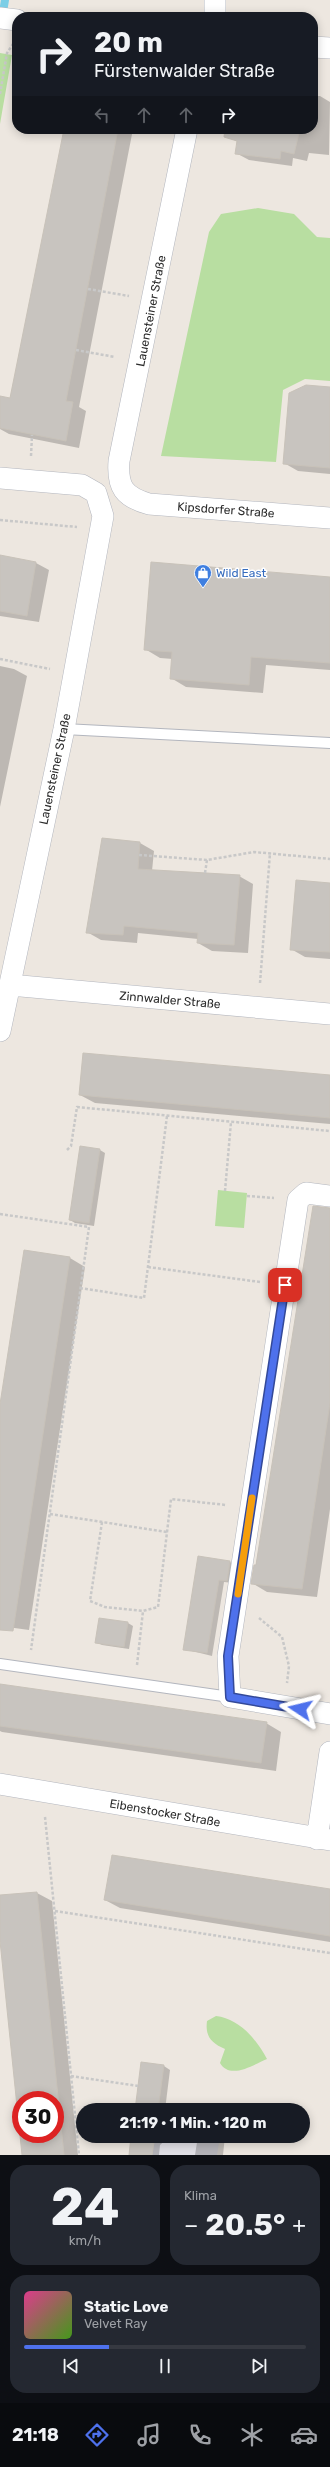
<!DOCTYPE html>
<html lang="de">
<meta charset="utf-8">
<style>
:root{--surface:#171b24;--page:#242831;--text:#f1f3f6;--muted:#9ea1a6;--line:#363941;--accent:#4e71ec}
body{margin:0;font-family:Rubik,sans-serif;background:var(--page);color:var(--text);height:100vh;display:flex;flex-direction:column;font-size:15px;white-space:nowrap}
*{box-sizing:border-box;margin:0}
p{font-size:13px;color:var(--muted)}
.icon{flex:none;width:22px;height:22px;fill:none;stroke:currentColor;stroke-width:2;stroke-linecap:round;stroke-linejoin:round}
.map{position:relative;height:2155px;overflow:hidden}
.drawer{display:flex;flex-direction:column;gap:10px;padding:10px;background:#0d0f14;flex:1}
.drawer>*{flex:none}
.guide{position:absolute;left:12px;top:12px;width:306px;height:122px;border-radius:16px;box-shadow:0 2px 10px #0003;background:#171b24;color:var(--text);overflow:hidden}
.speed{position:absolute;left:12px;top:2091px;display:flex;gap:8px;font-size:20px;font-weight:700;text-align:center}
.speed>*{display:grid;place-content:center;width:52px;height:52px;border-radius:50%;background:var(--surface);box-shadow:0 2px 10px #0003;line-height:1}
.speed .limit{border:6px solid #d22;background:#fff;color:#111}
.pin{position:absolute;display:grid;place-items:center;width:34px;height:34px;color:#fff;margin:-17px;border-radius:8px;box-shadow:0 2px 6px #0006}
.me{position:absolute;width:44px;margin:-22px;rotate:280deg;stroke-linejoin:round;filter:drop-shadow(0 0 3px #0008)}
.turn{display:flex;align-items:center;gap:14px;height:84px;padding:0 16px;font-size:18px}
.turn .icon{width:52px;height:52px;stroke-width:2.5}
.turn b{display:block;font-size:28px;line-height:34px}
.lanes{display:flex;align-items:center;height:38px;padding:0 16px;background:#0003;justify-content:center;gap:20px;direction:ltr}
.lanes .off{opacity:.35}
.big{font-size:30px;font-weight:700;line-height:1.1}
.drawer .widget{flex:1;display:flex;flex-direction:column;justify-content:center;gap:6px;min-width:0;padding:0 14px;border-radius:16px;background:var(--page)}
.drawer .dial{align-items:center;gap:0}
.dial b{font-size:52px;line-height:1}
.song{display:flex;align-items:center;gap:12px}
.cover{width:48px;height:48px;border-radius:6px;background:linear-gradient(135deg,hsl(330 70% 55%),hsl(100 70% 35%))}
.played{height:4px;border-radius:2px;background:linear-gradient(90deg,var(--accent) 30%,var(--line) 30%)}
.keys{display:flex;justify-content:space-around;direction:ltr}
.heat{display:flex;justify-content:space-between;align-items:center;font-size:22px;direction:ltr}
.drawer .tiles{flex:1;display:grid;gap:10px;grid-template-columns:1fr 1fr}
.widget:last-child{grid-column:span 2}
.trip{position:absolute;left:76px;top:2103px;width:234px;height:40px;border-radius:20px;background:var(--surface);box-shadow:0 2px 10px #0003;font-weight:700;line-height:40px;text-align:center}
.tabs{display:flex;height:64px;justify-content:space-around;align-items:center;background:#090b0e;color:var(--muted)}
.tabs .icon{width:28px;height:28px}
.tabs .selected{color:var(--accent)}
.tabs b{font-size:18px;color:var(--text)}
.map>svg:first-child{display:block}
.industrial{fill:#e1e0e6}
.green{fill:#b8dea1}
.shadow{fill:#0003;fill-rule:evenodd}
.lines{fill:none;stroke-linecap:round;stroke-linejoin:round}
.stream{stroke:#7ccee6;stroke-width:8}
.building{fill:#c8c4bf;stroke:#c8c2b9;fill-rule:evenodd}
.lane-casing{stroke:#b3b6be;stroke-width:12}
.street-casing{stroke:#b3b6be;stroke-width:22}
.path{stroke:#c8c8c8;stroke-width:2.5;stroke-dasharray:3 2;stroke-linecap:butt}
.lane{stroke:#fff;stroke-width:10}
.street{stroke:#fff;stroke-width:21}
.route-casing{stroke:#334999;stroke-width:10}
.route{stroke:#4e71ec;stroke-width:7}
.slow{stroke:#f59e0b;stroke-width:7}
.labels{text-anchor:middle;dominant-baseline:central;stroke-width:3;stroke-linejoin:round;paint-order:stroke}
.street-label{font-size:12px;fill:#2c2c2c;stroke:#fff}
.shop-label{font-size:12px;fill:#366cbe;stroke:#fff;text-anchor:start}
</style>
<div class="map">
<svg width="330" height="2155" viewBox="0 0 330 2155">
<rect width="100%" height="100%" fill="#ede7e0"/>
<path class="industrial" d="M131,2136H220L217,2155H129Z"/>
<path class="green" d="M0,53L12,55L0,124Z
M258,208L294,214L317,237L330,238V381L305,379L283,390L276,462L161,456L209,232L221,214Z
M218,1190L247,1193L244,1228L215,1226Z
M216,2016C240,2019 256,2039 267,2059C253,2065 230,2080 220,2063L225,2049C211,2043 205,2036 207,2021Z"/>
<path class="shadow" d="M313,96H320L330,102L329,155L309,153L307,161L293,158L292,166L249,160L236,153L241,129H313Z
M56,129H133L79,407L86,411L79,448L9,434L0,429V407L10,399L64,134Z
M330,388V474L298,471L284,463Z
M0,556L36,563L49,570L39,622L0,616Z
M330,578V670L266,665L263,693L186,687L171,678L173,659L160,658L145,649Z
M0,666L14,669L27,676L0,807Z
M140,843L154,851L152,871L239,876L253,884L248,953L212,951L198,943V939L138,933L137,943L101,940L87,932Z
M330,884V959L305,957L291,949Z
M330,1076V1124L95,1103L80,1095Z
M100,1150L105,1153L94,1226L75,1223L70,1220Z
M330,1212V1509L317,1597L267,1592L252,1583Z
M25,1251L70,1258L85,1267L29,1630L0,1626V1410Z
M199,1557L230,1562L235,1565L233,1583L224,1582L212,1656L184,1649Z
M128,1623L133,1626L129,1649L102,1645L96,1642Z
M0,1685L266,1723L281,1732L276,1771L2,1732L0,1731Z
M330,1890V1942L120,1908L105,1900Z
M37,1893L52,1901L78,2155H23L0,1930V1896ZM21,2100H55V2134H21Z
M142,2063L164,2066L170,2070L165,2110H136Z
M132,2136H170L160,2145L159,2155H129Z
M198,2136H225L223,2155H195Z"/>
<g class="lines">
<path class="stream" d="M2,18L5,0"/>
</g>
<path class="building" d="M64,129H118L66,401L73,402L66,441L0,428V396L10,398Z
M225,129H300L294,154L281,151L280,159L235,154L237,141L224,137Z
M306,385L330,387V468L283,464L289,393Z
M0,555L36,562L27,616L0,611Z
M151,562L330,577V663L251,657L249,685L170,679L172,652L144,650Z
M102,838L140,842L138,869L240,875L234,945L197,943L198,933L124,926L123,935L86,933Z
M296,880L330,883V952L290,950Z
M83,1053L330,1075V1118L79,1095Z
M80,1146L100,1149L89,1223L69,1220Z
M313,1206L330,1208V1403L302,1589L251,1584L254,1565H256Z
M24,1250L70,1257L13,1631L0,1630V1404Z
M198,1556L230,1561L227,1581L219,1580L207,1653L183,1650Z
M99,1618L128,1622L124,1647L95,1643Z
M0,1684L267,1722L261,1763L0,1726Z
M112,1855L330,1889V1936L104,1900Z
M37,1892L64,2155H22L0,1941V1895ZM21,2100H55V2134H21Z
M141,2062L164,2065L158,2110H135Z
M131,2136H155L152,2155H129Z"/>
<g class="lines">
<defs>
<path id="lane" d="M64,729L330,743
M0,1664L230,1697"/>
<path id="street" d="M215,0V17
M0,18L17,20
M313,47L330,48
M187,129L119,461C117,487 124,497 149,504L330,518
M0,478L82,485L96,493L103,516L64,729L0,1031
M10,985L330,1014
M330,1196L306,1193L298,1200L228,1656L230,1697L330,1714
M0,1784L330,1840
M317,1839L330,1752"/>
</defs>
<use href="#lane" class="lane-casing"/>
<use href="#street" class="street-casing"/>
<path class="path" d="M0,94L7,53L13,44
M88,289L129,296
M76,350L115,357
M31,456L32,435
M0,520L77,527
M0,659L50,669
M139,855L207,860L254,852L330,859
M205,873L207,860
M260,983L270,853
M67,1150L71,1146L77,1107L330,1131
M225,1191L231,1122
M247,1196L274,1198
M0,1214L89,1227L31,1650
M148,1267L260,1282
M80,1288L144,1298L167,1116
M50,1514L167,1532
M102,1522L90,1601L105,1607L143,1611
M259,1618L282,1637L289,1666L287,1683
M137,1665L143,1611L158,1607L171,1499L226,1505
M45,1817L79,2155
M55,1911L330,1953
M71,2076L138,2086"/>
<use href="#lane" class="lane"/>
<use href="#street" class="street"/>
</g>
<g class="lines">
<defs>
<path id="route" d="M285,1285L228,1656L230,1697L300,1709"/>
</defs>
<use href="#route" class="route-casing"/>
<use href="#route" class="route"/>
<path class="slow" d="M238,1594L252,1498"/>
</g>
<defs>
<symbol id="shop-pin" viewBox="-11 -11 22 30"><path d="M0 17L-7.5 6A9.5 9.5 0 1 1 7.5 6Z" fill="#3f7fe0" stroke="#fff"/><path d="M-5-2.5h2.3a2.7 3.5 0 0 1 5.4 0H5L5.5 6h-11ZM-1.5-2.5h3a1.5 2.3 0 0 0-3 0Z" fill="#fff"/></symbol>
</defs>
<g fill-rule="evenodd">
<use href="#shop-pin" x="193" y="563" width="20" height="27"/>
</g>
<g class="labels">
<g class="street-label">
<text transform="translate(151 311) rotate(-79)">Lauensteiner Straße</text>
<text transform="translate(226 510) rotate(4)">Kipsdorfer Straße</text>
<text transform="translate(55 769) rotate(-78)">Lauensteiner Straße</text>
<text transform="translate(170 1000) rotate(5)">Zinnwalder Straße</text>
<text transform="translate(165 1813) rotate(10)">Eibenstocker Straße</text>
</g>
<g class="shop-label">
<text x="216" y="573">Wild East</text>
</g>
</g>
</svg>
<div class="speed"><div class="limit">30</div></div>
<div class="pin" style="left:285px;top:1285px;background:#d93025"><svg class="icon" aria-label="arrive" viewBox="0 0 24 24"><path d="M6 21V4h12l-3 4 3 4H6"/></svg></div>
<svg class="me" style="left:300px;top:1709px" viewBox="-20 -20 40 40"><path d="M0-17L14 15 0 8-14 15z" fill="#4e71ec" stroke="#fff" stroke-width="4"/></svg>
<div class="trip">21:19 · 1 Min. · 120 m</div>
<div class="guide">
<div class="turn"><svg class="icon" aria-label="right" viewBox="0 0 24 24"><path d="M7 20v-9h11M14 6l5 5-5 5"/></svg><div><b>20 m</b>Fürstenwalder Straße</div></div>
<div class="lanes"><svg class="icon off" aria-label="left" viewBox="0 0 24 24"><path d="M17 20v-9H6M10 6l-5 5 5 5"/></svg><svg class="icon off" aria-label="ahead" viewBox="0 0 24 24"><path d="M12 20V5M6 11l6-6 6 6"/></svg><svg class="icon off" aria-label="ahead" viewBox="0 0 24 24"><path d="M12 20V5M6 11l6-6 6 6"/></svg><svg class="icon" aria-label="right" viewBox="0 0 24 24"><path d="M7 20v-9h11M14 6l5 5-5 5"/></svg></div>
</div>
</div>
<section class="drawer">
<div class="tiles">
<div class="widget dial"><b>24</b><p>km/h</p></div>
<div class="widget"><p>Klima</p>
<div class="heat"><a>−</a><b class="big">20.5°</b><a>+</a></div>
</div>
<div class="widget">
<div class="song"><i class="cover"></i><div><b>Static Love</b><p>Velvet Ray</p></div></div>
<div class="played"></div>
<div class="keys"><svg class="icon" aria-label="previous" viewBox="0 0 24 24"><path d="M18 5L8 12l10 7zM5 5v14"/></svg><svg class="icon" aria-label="pause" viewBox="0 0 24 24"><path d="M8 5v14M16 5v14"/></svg><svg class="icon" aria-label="next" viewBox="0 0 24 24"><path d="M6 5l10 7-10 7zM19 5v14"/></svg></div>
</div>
</div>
</section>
<nav class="tabs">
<b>21:18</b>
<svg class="icon selected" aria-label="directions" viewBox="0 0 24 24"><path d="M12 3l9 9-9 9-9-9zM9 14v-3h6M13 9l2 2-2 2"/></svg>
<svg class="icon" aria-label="music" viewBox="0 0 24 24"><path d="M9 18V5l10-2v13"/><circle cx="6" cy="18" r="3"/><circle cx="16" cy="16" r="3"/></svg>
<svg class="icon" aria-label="phone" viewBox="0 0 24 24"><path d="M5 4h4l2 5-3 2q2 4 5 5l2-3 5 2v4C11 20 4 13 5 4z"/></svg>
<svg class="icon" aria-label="climate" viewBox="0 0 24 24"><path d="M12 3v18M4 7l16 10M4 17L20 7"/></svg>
<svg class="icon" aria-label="car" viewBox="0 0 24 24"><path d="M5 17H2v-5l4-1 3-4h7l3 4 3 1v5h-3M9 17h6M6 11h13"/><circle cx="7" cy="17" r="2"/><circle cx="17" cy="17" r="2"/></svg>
</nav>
